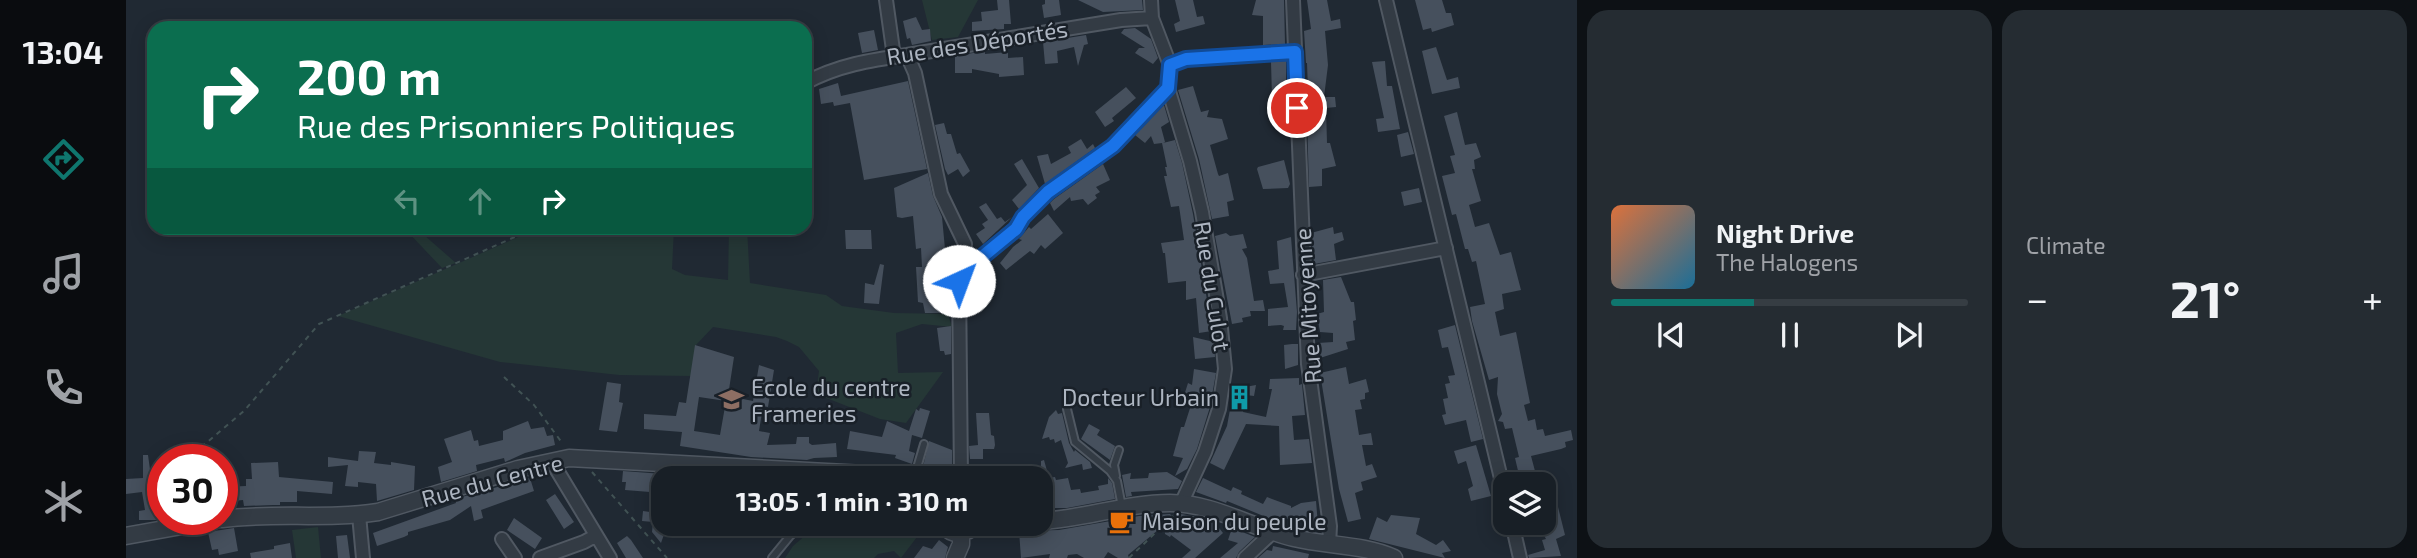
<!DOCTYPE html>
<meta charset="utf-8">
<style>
:root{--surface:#181f26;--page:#252c32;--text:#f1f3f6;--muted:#9fa2a7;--line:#363d43;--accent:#0f766e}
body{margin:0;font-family:"Exo 2",sans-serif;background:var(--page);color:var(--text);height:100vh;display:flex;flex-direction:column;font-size:26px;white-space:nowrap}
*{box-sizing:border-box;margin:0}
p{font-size:23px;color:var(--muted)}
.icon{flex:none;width:38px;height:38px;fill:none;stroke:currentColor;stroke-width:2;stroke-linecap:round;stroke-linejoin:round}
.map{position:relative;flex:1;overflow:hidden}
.panel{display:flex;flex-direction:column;gap:10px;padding:10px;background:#0d1115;width:840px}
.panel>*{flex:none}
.guide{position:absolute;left:21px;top:21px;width:665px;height:214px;border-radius:21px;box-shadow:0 4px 18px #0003,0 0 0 2px var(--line);background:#0b6e4f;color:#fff;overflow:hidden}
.tools{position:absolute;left:1367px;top:472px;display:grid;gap:14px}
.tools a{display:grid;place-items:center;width:63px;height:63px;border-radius:14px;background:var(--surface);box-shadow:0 4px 18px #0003,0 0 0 2px var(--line);font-size:35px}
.speed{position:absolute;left:21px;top:444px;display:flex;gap:14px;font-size:35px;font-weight:700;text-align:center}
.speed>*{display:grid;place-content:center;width:91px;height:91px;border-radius:50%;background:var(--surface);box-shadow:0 4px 18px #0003,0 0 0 2px var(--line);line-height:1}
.speed .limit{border:10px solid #d22;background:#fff;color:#111}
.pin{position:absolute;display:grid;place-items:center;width:60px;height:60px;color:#fff;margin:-30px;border:4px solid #fff;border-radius:50%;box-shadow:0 2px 7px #0007}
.me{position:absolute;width:77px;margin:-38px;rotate:43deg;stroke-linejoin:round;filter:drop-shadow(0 0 5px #0008)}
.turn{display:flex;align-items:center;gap:24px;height:147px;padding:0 35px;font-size:32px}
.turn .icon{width:91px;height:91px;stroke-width:2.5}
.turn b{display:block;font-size:49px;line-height:60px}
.lanes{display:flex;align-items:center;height:66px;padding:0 35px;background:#0003;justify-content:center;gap:35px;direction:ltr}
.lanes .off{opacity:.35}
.big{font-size:52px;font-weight:700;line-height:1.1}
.panel .card{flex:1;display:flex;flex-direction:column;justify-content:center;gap:10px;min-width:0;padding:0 24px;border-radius:21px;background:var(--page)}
.song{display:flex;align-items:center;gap:21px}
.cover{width:84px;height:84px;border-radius:10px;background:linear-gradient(135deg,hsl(20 70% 55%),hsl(200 70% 35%))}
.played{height:7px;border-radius:4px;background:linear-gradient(90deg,var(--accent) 40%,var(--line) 40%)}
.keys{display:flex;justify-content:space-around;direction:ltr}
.heat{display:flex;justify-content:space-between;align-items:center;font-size:38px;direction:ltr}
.panel .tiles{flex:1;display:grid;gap:10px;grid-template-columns:repeat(2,1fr)}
.trip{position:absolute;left:525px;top:466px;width:402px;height:70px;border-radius:21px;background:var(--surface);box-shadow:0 4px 18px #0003,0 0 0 2px var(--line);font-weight:700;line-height:70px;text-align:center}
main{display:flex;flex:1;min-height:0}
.menu{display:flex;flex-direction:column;width:126px;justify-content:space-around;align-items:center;background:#0a0c0f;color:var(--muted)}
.menu .icon{width:49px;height:49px}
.menu .current{color:var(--accent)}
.menu b{font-size:32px;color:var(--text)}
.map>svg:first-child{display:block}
.green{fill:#253736}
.building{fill:#46505d;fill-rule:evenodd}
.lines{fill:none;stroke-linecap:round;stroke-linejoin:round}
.service-casing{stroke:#505862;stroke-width:10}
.minor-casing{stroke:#505862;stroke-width:16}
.tertiary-casing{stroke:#505862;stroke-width:19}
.path{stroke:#415254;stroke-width:2;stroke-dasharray:5 5;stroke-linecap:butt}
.service{stroke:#333b44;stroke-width:6}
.minor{stroke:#333b44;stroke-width:12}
.tertiary{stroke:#333b44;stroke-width:16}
.route-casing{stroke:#114b97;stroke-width:18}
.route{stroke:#1a73e8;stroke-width:12}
.labels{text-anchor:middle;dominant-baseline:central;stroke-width:5;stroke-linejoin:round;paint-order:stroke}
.street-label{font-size:23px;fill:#adb5c1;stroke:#192028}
.poi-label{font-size:23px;fill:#adb5c1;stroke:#192028;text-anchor:start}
</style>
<main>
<nav class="menu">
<b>13:04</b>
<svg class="icon current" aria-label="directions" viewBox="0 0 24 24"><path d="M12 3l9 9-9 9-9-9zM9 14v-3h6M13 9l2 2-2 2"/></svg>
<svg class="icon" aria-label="music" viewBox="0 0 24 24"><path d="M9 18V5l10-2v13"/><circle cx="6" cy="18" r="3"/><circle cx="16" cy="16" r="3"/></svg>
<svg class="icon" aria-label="phone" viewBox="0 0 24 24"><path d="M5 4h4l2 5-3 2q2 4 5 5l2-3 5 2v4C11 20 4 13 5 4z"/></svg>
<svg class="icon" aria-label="climate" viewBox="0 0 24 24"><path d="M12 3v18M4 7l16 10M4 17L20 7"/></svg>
</nav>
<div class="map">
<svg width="1451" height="558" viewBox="0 0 1451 558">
<rect width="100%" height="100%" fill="#202933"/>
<path class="green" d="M796,0H852L832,37L806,40Z
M271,228H290L330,263L316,268L279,229Z
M413,228H548L546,269L559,275L602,280L603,228H621L624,283L700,295L716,306L768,313L822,314L826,327L796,324L770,333L772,373L817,372L780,423L754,419L690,394L693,371L673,347L661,341L650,337L587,327L570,345L565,376L493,375L374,362L212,316Z
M694,523H795L791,537L775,558L768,551L752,554L748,558H659L667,546Z
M192,527L195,558H170L166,530Z"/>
<path class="building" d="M871,0H883L885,24H878V29L846,31V22L856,21L855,12L872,10Z
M919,0H933L935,15L918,18L916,5L919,4Z
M952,0H1016L1017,10L977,12Z
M1049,0H1067L1071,17L1077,16L1079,24L1050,32L1048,24L1054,21Z
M1130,0H1158L1159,44L1137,45V16L1126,15Z
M1181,0H1201L1205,21L1214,19L1215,28L1199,31L1202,65L1198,97H1209L1210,107L1200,108L1201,143H1204L1210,166L1196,169V186L1183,187L1181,117H1184L1182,99H1180V90H1182L1181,63H1180L1178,31L1185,29Z
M1289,0H1316L1320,13H1325L1328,25L1306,32L1305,28L1297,30Z
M790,17L796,30L804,29L805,41L786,45L784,38L781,39L777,21Z
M1009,28L1025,39L1032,58L1027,64L1009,53L1013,48H1019L995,33L998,29Z
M748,30L752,50L736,53L732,33Z
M960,35L962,44L958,45L952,66L948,47L931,51L932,63L919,64L917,42Z
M1310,47L1321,80L1332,77L1334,88L1306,94L1296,51Z
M859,51V54L882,52V58L897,57L898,75L873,77V74L846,69V73H829V56Z
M1160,61V87H1156V97H1146L1145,62Z
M1259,61L1261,86H1266L1274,129L1252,132L1250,119L1258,118L1246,62Z
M782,81L801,169L738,180L724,103L708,106L707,102L695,104L693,89L712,83L715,96Z
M1067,86L1075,112L1083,110L1081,117L1096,119L1102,139L1084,145L1092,174L1093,176L1102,173L1108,200L1101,202L1103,216L1086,219L1073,159L1052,90Z
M1000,87L1010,98L986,118L988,121L979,127L969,112Z
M1038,105L1043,122L1035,127L1039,142L1037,143L1049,140L1056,163L1067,214L1086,331L1073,333L1070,298L1060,300V281L1042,283L1039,253H1037L1035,243L1058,240L1053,206L1045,207L1038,176H1041L1039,167H1041L1036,143L1028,144L1025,136L1019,143L1009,135Z
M1331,112L1339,145L1350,143L1355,157L1348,160L1349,169H1346L1355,201L1343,205L1349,227L1363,223L1374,255L1385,252L1395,290L1376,294L1378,309L1369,312L1374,336L1390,332L1404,403L1398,405L1402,421L1409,419L1411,430L1417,429L1419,436L1445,430L1447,440L1439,442L1440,447L1435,449L1405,456L1409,471L1393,475L1389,458L1393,457L1386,428L1379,429L1377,422L1372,421L1376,414L1371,394L1372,377L1363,380L1346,321L1344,307L1359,304L1350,261L1346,262L1342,249H1339L1330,214L1326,215L1316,176L1329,173L1324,156L1329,155L1318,116Z
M818,123L821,134H825L831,154L834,153L844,171L837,177L832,169L822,175L819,169L809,125Z
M1282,132L1288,154L1275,157L1271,135Z
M955,139L961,149L967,144L969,148L919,184L911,156L922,154L925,164L945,153L942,147Z
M896,159L913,188L893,209L886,200L901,185L888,164Z
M1158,160L1164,184L1162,188L1137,189L1131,169L1132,167Z
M977,164L984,180L970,187L974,192L969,195L971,198L962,205L957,199L945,201L944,197L928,211L924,203L928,199Z
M802,173L807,196L816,217L819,249H829L825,273H819L821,313H799L797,303L792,302L790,267H796L795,248L790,249L787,216L776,218L771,217L768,188Z
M1293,188L1296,202L1278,206L1275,192Z
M860,203L871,219L875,217L879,222L886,217L857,244L850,234L859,228L856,224L862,220L853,207Z
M922,214L937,233L919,249L915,245L908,254L904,251L880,270L874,263L887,247L896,240L893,239L903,227L905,229Z
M1207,227L1208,234L1216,232L1218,240L1208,244L1210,260L1188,264L1185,233Z
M719,230H745L746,249H720Z
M1100,233L1104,236L1117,234L1121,248L1116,249L1121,258L1128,301L1137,300L1139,311H1124L1125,316L1116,318L1117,322L1106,324L1089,236Z
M1165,237L1171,312L1170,330H1157L1158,326L1155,325L1142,326V309L1162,307L1158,283L1144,284L1142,271L1153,269L1151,241Z
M754,264L758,265L753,304L738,303L739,283L748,285Z
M1215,277L1225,302H1228L1230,320L1227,321L1229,340L1220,342L1222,349L1194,358L1192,343L1207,342V333L1194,332L1191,314L1198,312L1197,280Z
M1329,325L1357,439L1345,442L1340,420L1319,425L1316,415L1320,414L1317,399L1322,398L1319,384L1324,383L1322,376L1329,375L1322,347L1316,348L1312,330Z
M825,326V354L819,355L818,351H814L811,328Z
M1067,337L1088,342L1089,357L1069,359Z
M1166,344H1172V365L1159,369L1158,345Z
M569,345L608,357L602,396L627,401L633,365L648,370L642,407L637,406L633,431L644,433L641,445L670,444L671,437H683V443L686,445L710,443L711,457L688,458L681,460L625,457L554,446L556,432L518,429V414L550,416L553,402L560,403ZM573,397L600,401L594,435L568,431Z
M1220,367L1223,384L1240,379L1243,392L1239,393V399L1234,400L1236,409L1229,410L1233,435L1245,433L1247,445H1236L1240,466L1246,464L1251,477L1235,482L1237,490L1229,493L1235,519L1222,522L1213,489L1194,373Z
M1068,369L1090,373L1084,407L1071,449L1061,469L1049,476L1057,458L1047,456L1055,427H1058L1065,405L1056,402L1062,383L1066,385Z
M1173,378V385L1176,384L1179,415L1166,416L1168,440L1183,439L1186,463L1154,465L1153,426L1120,424L1098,470L1084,463L1101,426L1107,393H1104L1105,390L1108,384L1119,387L1130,385L1128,396L1120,395L1117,412L1140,417L1146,389H1143L1144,379Z
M481,382L495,384L493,402L497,403L491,432L473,430Z
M794,408L804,411L796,438L786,435L783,451L789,453L786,464L769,458L770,455L721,449L724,431L756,437L761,421L783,431L790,409L793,411Z
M930,410L932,414L936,413L943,443L948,452L949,450L964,462L966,468L957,470L956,464L939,468L942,463L935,440L929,443L928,439L924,440L923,437L916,439L923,417Z
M850,413H863L865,435L868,436L869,445L868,449H857V459H844L843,446L852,445Z
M402,421L405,429L418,427L421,436L427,435L429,445L399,453L379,462L378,458L350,465L351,471L315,482L312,467L326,462L318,439L345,430L348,441L352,440L353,446L377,440V431Z
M963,424L974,430L971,435L989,446L984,460L955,439Z
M803,441L826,450V478L797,467Z
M1350,445L1365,496L1345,501L1342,489L1347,486L1340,461L1332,464L1328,451Z
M233,451L250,452L248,463L265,465V462L289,466L288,490L251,501L250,484L232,482V487L219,486L222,465L202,467V457L232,461Z
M17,455H22L29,506H31V520H13V511L19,510L16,492L0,494V479L17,478Z
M918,460L923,478L929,477L930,480L942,478L945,490L954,489L955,493L973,490L972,486L982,484V478L986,483L989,499L941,508H915V461Z
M152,462L153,477L207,482L206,494L171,491V502H154V505H147L118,506L117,500L96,502V487L120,486V479H126L125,463Z
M497,471L537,474V523H542L535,543L526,532L527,522L516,521L517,511L524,512V492L499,490L500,482H496Z
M1041,472L1056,481L1052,489L1005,492L1006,496L1000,497L996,475L1005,473L1004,479L1022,478L1023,473Z
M404,478L408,491L355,510L357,518L348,521L345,506L324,520L282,532V535L278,537L251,546L247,533L330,503L329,499Z
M1077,478L1105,491L1107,487L1116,491L1115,494L1137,504L1141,497L1165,506V508L1175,503L1190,501L1192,525L1179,526V517L1159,519L1157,524L1101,501L1100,503L1070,492Z
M429,494L448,522L438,529L420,500Z
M1432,507L1439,535L1430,539L1435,556L1403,558L1402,555L1419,550L1416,540L1420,539L1411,523H1418V511Z
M1044,514L1052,523L1055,514L1071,517L1089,523L1097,533L1069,558H1056L1065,550L1045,535L1044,537L1039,534L1038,525L1002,555L1003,558H992L982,552L978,558H958L951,554L942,555L941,558H923L924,554L895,558L893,531L933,530L1013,516Z
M1265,515L1294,518L1290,534L1310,545L1317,540L1325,551L1316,553L1319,558L1243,539L1251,517L1261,522Z
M388,518L416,538L409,549L381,530Z
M108,528L112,551L93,555L92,549L86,550L82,532Z
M1106,528L1129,537L1113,552L1110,558H1094L1112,543L1102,540Z
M221,535L224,558H212L210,536Z
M501,536L505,540L517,558H500L491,543Z
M813,540L822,547L819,558H788L797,546L806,549Z
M164,543L166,558H125L124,553L148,549V546Z
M1147,546L1183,554L1182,558H1132L1141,550L1146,551Z"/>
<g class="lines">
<defs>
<path id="service" d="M941,409L949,442L984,471L991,481L996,507
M990,476L988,465L993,450
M788,478L798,444
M646,558L664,536L678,523"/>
<path id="minor" d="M760,0L768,57
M1025,0L1026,18L1044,65L1042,88L1064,161L1076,212L1094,318L1099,369L1093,409L1079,452L1055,504
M1167,0L1182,364L1204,526L1203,545
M1260,0L1379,495
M781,55L789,73L815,194L839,244L833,281L835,478
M1044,65L1060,59L1169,52
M679,83C712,65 745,60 781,55L995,20L1026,18
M834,275L889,229L897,217L922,192L987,146L1042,88
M1177,275L1320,248
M426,462L484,558
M233,515L237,558
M1386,523L1394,558
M376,539L389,558
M414,558L458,542L469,536
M1119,558L1147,532"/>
<path id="tertiary" d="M96,519C148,512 200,520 252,512L392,469L443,458L757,475L763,478
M915,521C958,519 1000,503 1044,503C1087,503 1126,528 1168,538C1200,546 1237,544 1268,558
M819,523L824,531L832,534L843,530L847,523
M0,536L89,520
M829,558L835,544V534"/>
</defs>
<use href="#service" class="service-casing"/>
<use href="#minor" class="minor-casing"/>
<use href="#tertiary" class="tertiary-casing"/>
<path class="path" d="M378,377L408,405L437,444
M60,460L118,411L193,324L409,228
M466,472L541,558
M35,516L34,478L37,476
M1003,558L1047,516"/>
<use href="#service" class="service"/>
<use href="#minor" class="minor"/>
<use href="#tertiary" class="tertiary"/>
</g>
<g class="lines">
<defs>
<path id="route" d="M833,281L834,275L890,229L897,217L922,192L987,146L1042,88L1044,65L1060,59L1169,52L1171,108"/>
</defs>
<use href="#route" class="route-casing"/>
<use href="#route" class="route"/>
</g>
<defs>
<symbol id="building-bare" viewBox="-9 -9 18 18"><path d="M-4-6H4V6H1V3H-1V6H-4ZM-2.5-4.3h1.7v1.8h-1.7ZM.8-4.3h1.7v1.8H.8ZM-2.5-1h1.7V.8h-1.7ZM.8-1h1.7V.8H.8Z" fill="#0f9aa8" stroke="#192028" stroke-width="2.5" paint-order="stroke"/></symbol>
<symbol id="school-bare" viewBox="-9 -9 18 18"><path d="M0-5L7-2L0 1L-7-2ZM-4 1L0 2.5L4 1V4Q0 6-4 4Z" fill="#8d6e63" stroke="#192028" stroke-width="2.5" paint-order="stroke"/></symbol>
<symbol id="cafe-bare" viewBox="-9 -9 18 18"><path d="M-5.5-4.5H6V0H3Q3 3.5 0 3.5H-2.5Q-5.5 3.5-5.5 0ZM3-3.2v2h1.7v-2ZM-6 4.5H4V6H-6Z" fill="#e8710a" stroke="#192028" stroke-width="2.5" paint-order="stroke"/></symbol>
</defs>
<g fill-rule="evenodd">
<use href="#building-bare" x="1096" y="380" width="35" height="35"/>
<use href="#school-bare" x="588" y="382" width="35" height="35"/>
<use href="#cafe-bare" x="978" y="504" width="35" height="35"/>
</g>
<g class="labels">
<g class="street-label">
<text transform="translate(851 42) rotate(-9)">Rue des Déportés</text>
<text transform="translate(1087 286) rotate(81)">Rue du Culot</text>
<text transform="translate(1181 306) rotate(-94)">Rue Mitoyenne</text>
<text transform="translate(366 480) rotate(-15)">Rue du Centre</text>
</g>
<g class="poi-label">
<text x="625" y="387">Ecole du centre<tspan x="625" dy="26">Frameries</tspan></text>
<text x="1093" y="397" text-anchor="end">Docteur Urbain</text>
<text x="1016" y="521">Maison du peuple</text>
</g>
</g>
</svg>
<div class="tools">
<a><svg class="icon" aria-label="layers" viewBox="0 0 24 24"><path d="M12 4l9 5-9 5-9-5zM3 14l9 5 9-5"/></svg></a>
</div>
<div class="speed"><div class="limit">30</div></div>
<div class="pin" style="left:1171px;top:108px;background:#d93025"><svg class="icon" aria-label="arrive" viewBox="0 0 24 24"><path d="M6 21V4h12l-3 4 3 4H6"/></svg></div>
<svg class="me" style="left:833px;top:281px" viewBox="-20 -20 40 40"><circle r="19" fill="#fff"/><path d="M0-13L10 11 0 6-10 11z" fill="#1a73e8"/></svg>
<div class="trip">13:05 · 1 min · 310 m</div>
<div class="guide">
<div class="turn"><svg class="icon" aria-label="right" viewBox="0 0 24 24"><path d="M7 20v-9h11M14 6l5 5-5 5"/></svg><div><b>200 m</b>Rue des Prisonniers Politiques</div></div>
<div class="lanes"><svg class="icon off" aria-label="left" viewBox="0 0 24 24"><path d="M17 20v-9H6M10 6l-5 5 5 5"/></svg><svg class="icon off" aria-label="ahead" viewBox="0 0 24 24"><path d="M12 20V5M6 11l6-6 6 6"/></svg><svg class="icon" aria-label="right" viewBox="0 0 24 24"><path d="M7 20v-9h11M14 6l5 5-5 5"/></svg></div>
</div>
</div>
<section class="panel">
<div class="tiles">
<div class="card">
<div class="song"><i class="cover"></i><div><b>Night Drive</b><p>The Halogens</p></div></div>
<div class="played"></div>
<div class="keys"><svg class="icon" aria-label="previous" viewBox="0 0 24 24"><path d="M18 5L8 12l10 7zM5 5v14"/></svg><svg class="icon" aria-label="pause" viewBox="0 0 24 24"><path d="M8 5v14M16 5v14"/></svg><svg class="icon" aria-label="next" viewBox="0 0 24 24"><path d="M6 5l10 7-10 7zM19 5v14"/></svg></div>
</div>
<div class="card"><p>Climate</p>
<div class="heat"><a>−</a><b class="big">21°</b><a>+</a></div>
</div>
</div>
</section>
</main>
